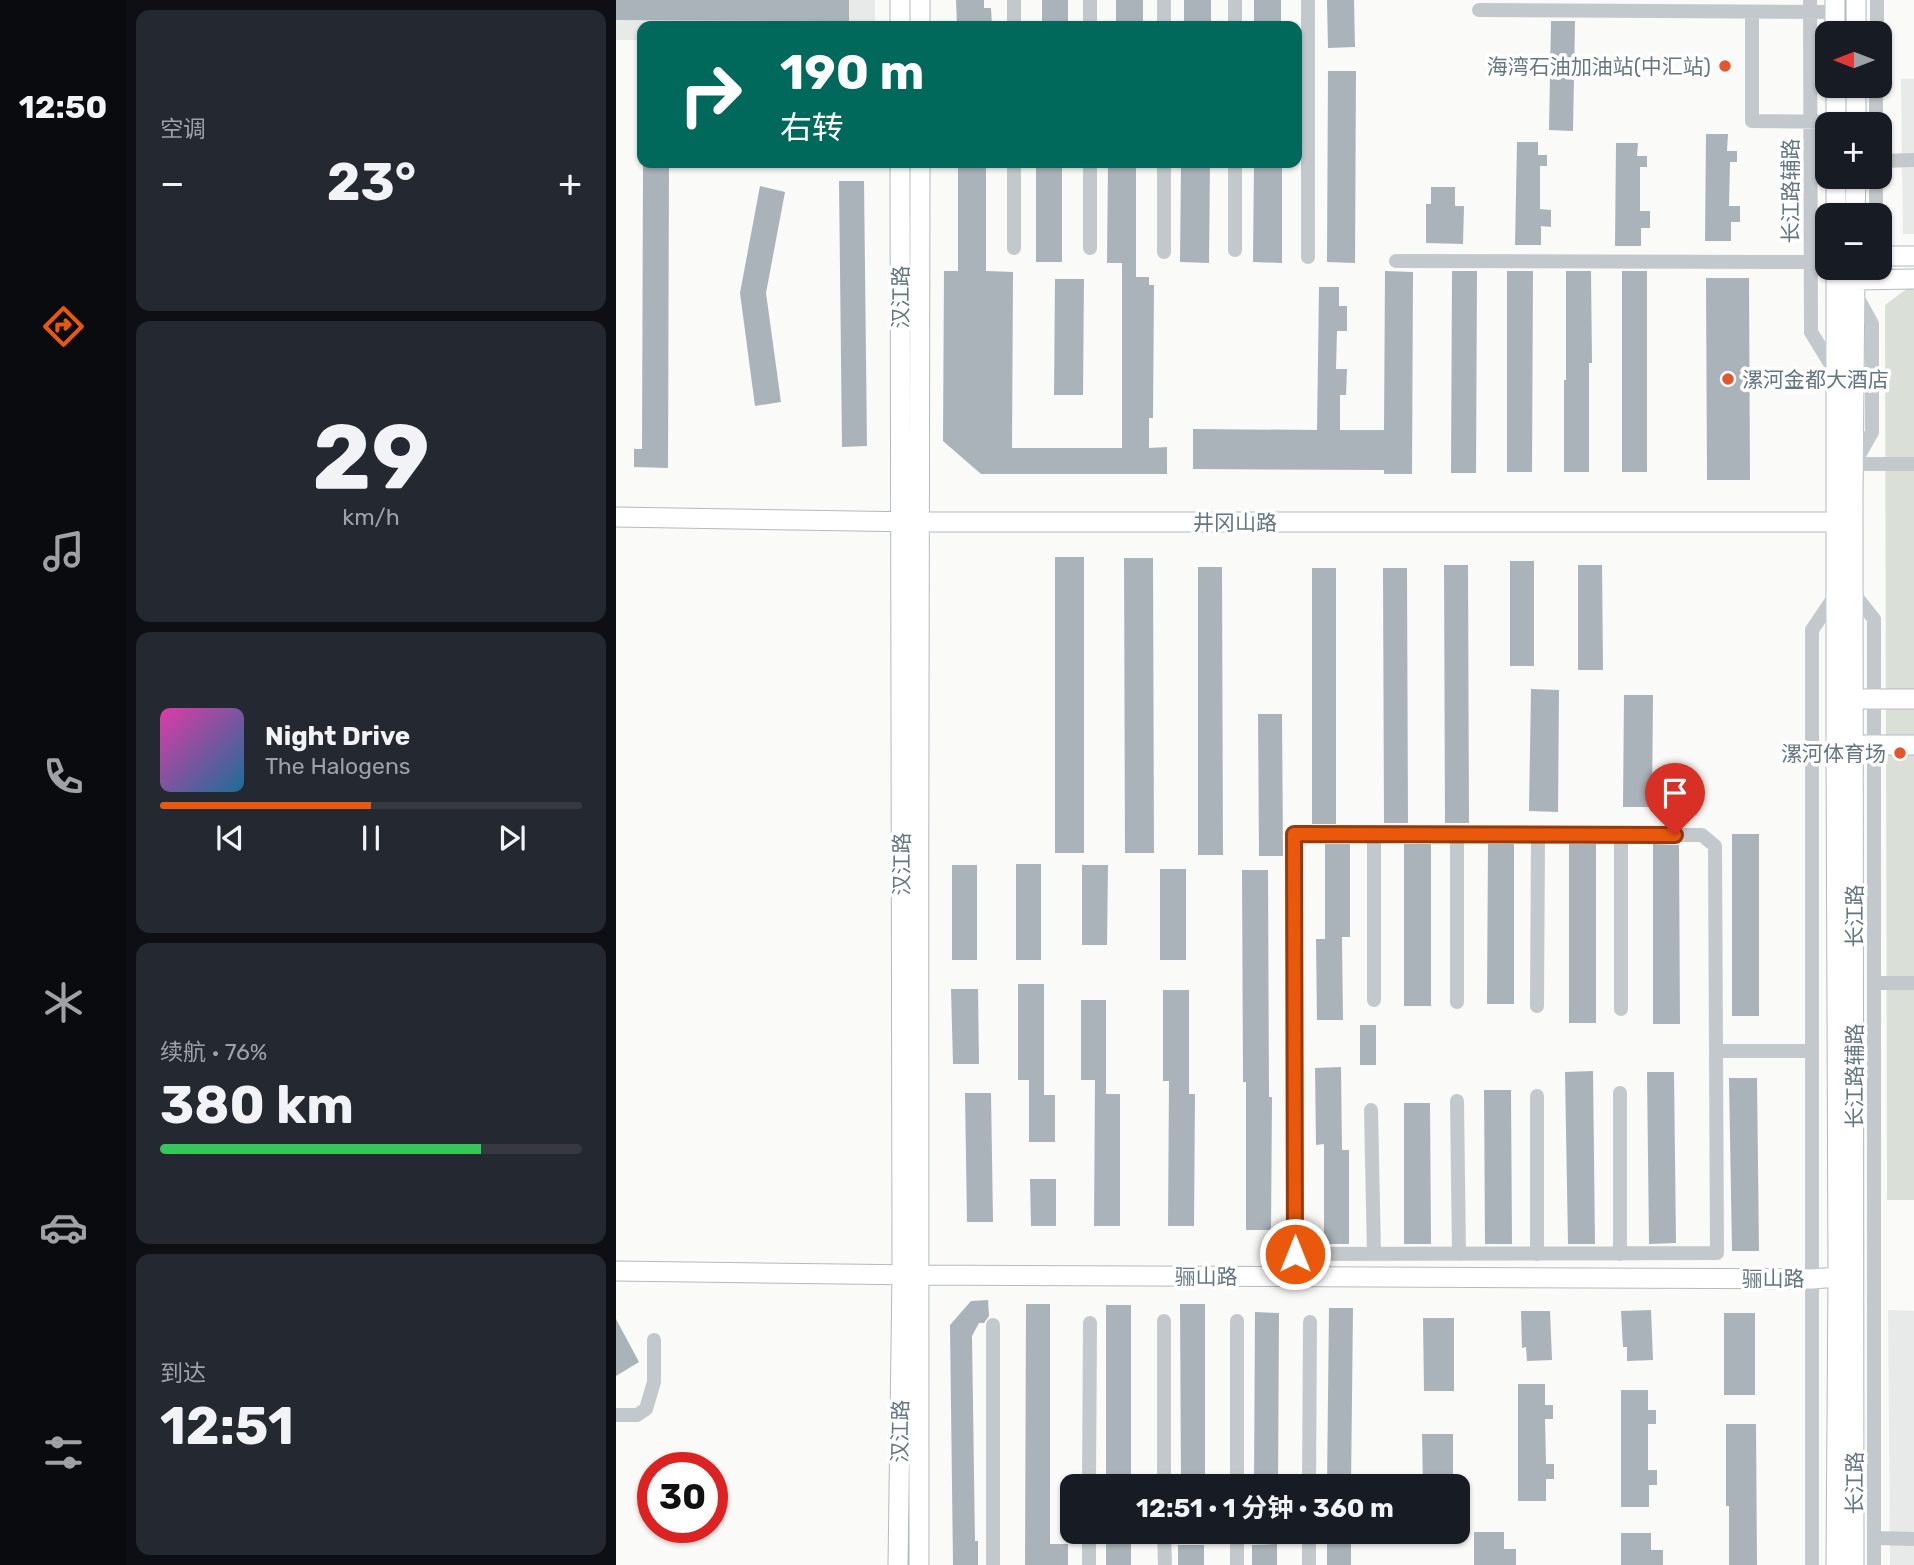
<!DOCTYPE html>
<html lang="zh">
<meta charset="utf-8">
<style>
:root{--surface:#171b24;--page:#242831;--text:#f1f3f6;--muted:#9ea1a6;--line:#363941;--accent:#ea580c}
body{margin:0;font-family:Rubik,"Noto Sans SC",sans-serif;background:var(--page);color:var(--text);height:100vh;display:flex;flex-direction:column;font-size:26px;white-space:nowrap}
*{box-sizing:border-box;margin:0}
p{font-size:23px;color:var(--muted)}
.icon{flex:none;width:38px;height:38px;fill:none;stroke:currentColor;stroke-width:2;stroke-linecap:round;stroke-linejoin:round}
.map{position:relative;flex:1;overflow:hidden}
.details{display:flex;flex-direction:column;gap:10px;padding:10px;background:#0d0f14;width:490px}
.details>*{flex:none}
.hud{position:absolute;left:21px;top:21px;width:665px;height:147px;border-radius:14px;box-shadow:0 2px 5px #0004;background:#00695c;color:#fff;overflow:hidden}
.needle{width:46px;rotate:270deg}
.buttons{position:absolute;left:1199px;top:21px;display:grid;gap:14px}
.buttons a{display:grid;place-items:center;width:77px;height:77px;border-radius:14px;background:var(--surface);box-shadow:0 2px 5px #0004;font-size:35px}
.speed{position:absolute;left:21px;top:1452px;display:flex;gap:14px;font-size:35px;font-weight:700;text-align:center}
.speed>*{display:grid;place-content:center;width:91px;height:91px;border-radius:50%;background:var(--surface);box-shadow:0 2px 5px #0004;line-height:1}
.speed .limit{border:10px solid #d22;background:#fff;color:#111}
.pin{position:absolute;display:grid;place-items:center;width:60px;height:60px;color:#fff;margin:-72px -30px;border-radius:50% 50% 50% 0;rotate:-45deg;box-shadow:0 0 7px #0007}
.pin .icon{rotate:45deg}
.me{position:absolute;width:77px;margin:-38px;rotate:0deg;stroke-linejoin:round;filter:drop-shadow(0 0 5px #0008)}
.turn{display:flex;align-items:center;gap:24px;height:147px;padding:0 28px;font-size:32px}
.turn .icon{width:91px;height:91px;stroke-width:2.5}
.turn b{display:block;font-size:49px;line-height:60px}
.big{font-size:52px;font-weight:700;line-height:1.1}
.details .card{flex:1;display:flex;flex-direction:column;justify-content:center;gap:10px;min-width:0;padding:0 24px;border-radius:14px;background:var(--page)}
.details .dial{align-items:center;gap:0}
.dial b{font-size:91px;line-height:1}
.song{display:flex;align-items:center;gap:21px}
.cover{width:84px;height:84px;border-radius:10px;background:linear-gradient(135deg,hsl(320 70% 55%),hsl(200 70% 35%))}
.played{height:7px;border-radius:4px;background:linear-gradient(90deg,var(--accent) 50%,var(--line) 50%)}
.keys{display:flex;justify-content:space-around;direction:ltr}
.heat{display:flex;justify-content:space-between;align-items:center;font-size:38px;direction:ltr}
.charge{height:10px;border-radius:5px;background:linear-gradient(90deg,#34c759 76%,var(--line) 0)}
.trip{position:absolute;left:444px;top:1474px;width:410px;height:70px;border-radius:14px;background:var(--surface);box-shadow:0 2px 5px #0004;font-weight:700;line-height:70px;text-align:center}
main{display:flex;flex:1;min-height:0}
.tab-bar{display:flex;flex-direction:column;width:126px;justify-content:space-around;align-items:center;background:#090b0e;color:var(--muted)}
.tab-bar .icon{width:49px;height:49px}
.tab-bar .current{color:var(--accent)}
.tab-bar b{font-size:32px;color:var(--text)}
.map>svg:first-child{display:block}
.built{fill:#e8e9e9}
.garden{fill:#dadfd7}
.building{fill:#aab3b9}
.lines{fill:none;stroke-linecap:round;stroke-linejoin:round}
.secondary-casing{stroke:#b3babf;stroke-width:21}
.street{stroke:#c3c8cc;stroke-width:14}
.secondary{stroke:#fff;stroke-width:19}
.route-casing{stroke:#983908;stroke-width:18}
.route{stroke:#ea580c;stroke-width:12}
.poi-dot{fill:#e4572e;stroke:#fff;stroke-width:2.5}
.labels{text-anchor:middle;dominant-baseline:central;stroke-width:7;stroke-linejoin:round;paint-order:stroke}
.poi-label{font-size:21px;fill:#657683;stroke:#fff;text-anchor:end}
.street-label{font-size:21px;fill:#657683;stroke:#fff}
</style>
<main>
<nav class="tab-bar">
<b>12:50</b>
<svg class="icon current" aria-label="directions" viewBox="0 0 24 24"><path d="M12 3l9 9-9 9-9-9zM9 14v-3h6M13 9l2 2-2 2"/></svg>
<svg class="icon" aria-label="music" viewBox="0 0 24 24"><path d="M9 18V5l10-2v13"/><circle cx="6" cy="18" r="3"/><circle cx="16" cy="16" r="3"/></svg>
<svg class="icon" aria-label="phone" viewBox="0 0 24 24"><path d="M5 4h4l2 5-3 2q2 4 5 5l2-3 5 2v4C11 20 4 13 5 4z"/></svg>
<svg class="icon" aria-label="climate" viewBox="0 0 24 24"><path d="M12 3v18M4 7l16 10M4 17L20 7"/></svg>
<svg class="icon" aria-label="car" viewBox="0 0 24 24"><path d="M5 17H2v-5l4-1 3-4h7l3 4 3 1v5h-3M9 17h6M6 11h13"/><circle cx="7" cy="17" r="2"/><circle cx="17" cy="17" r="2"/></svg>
<svg class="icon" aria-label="filters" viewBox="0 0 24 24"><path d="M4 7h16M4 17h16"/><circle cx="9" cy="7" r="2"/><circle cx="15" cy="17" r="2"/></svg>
</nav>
<section class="details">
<div class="card"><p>空调</p>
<div class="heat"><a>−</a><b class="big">23°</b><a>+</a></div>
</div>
<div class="card dial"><b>29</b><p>km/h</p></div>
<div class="card">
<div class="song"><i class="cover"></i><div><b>Night Drive</b><p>The Halogens</p></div></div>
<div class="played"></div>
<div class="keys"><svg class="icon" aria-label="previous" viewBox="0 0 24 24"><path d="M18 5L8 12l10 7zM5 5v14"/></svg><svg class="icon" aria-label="pause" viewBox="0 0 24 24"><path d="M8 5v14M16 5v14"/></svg><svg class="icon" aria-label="next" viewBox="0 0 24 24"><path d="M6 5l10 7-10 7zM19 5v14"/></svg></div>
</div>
<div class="card"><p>续航 · 76%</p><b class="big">380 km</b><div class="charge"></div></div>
<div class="card"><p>到达</p><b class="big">12:51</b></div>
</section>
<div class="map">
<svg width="1298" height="1565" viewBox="0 0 1298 1565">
<rect width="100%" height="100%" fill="#fafaf8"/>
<path class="built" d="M0,0H259V26H26V40H0Z
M1285,79H1298V234H1287Z
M1272,1310L1298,1311V1565H1274Z"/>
<path class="garden" d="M1292,288H1298V1200H1271L1269,305Z"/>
<path class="building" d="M0,0H233V21L0,20Z
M340,0H368V8H375L376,25L341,26Z
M426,0H452V23L426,24Z
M500,0H527V26H500Z
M568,0H595V26H568Z
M638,0H665V26H638Z
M711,0H738L739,47L712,48Z
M935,21H959L957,131L933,130Z
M712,71H740L739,263L711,262Z
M1090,134H1112L1111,151H1121V162H1114L1113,206H1124V222H1115V241H1089Z
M901,142H922V155H931V166H924V209L935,210V227L925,226V245H899Z
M1000,143H1022L1021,156H1031V167H1024V211H1034V228H1025V246H999Z
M27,163H53L52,468L18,467V449H26Z
M342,163H370V271L397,272L396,448H506V263H491L492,163H520V277H533V285H538L537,418H533V448L551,447V474H365L327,441L328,271H342Z
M420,163H446V262H420Z
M565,163H594L593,263L564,262Z
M638,163H666V263L637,262Z
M223,181H248L251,446L226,447Z
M144,186L169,192L150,293L165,402L139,406L124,293Z
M815,187H839V206H848L847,244L810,243V204H815Z
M769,271L797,272L796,474H768V470L577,469V429L701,430L703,287H723V306H731V331H721L720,369H731L730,395H724V430H768Z
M836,271H861L860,473H835Z
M891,271H917L916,472H891Z
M950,271H975L976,363H973V472H948V380H950Z
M1006,271H1031V472H1006Z
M1090,278H1133L1134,480H1091Z
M439,279H468L467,395H438Z
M439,557H468V853H439Z
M508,558H537L538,853H509Z
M894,561H918V666H894Z
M828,565H852L853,823H829Z
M962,565H986L987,670H962Z
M582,567H606L607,855H582Z
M696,568H720V824H696Z
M767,568H791L792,823H768Z
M915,689L943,690L942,812L913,811Z
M1008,695H1037L1036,807H1007Z
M642,714H666L667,856H643Z
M1116,834H1143V1016H1116Z
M709,844H734V937H726L727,1020H701L700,939H709Z
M788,844H815V1006H788Z
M872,844H898V1004H871Z
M953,844H980V1023H953Z
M1037,844L1063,845L1064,1024H1037Z
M400,864H425V960H400Z
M336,865H361V960H336Z
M466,865H492L491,945H466Z
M544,869H570V960H544Z
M626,870H652L653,1097H656L655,1230H630V1082H627Z
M402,984H428V1095H439V1142H413V1080H402Z
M335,989H362L363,1064H337Z
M547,990H573V1094H579L578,1226H552L553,1081H547Z
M465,1000H490V1094H504V1226H478L479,1080H465Z
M744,1025H760V1065H744Z
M725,1067L726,1150H733V1244H708V1144L700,1145L699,1068Z
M977,1071L979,1244H952L949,1072Z
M1031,1072H1058L1060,1243L1033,1244Z
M1113,1078H1141L1143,1251H1116Z
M868,1090H895L896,1244H869Z
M349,1093H375L377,1222H351Z
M788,1103H814L815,1244H788Z
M414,1179H440V1226H415Z
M372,1300L373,1316L368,1323H363L356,1336L359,1541H362V1565H337L334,1325L355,1301Z
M410,1304H434V1544H452V1565H409Z
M564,1304H589V1486H565Z
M490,1305H515V1486H490Z
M713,1308H737L735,1486H711Z
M1035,1310L1037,1360L1011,1361V1347H1007L1005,1311Z
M905,1311H934L936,1360L911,1361L910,1347L906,1348Z
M639,1312L663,1313L662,1486H638Z
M1108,1313H1139V1395H1108Z
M807,1318H838V1391H808Z
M0,1319L23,1362L0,1376Z
M902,1384H929V1405H937V1419H929L930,1464H938V1479H930V1501H902Z
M1005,1390H1032V1410H1040V1424H1032V1470H1041V1485H1033V1507H1005Z
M1110,1424H1140L1141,1565H1113V1506H1110Z
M806,1434H837V1486H807Z
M858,1532H888V1549H900V1565H858Z
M1005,1533H1035V1550H1047V1565H1005Z
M711,1539H735V1565H711Z
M490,1543H515V1565H490Z
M661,1544V1565H636V1545Z
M562,1545H588V1565H562Z"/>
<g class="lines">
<defs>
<path id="secondary" d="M304,0V26
M1219,0V33
M1240,0V33
M284,26V0
M1220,86V124
M1240,86V124
M1220,177V215
M1239,215L1240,177
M1264,256H1298
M1228,272L1238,280L1298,279
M0,517L301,522H1233
M1238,699H1298
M1228,745H1298
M0,1271L304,1275L1196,1279L1222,1277
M282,1565L286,1274L284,163
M303,1565C305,1098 300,630 304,163
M1220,1565L1222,1277L1220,745V268
M1238,1565L1237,498L1239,268"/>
</defs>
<use href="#secondary" class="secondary-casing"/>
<path class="street" d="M398,0V26
M548,0V26
M619,0V26
M692,0V257
M1194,0L1195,332L1220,373
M863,10L1219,12
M1136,12V121L1220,122
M474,26V0
M1261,33V0
M1260,124V86
M1264,161L1298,160
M398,163V248
M619,163V250
M1255,215L1260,210V177
M474,248V163
M548,252V163
M780,261L1195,262
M1240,295L1256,324V432L1238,464H1298
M1238,594L1258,619V1565
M841,835V1002
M1259,983H1298
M758,1000V835
M921,1006L922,835
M1005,1009V834
M1100,1051L1101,1253L679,1254L678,834L1086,835L1099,846L1100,1051H1196
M1004,1093V1254
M921,1096V1254
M841,1101L843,1254
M755,1110L758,1254
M548,1321V1486
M621,1321V1486
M377,1325V1565
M0,1415H21L30,1409L38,1382V1340
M473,1486L474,1323
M693,1486L694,1322
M548,1531L549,1565
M621,1531V1565
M1258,1538L1298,1539
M473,1565V1531
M693,1565V1531
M1196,1565V630L1219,596"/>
<use href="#secondary" class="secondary"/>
</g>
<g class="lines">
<defs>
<path id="route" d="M679,1254L678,834L1059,835"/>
</defs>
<use href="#route" class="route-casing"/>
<use href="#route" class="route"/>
</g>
<g class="poi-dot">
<circle cx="1109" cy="66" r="7"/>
<circle cx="1112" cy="379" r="7"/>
<circle cx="1284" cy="753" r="7"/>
</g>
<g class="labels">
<g class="poi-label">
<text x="1095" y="66">海湾石油加油站(中汇站)</text>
<text x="1126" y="379" text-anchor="start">漯河金都大酒店</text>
<text x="1270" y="753">漯河体育场</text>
</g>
<g class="street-label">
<text transform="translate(1174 191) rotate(-90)">长江路辅路</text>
<text transform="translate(284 297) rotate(-90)">汉江路</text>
<text x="619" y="522">井冈山路</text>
<text transform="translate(285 864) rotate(-90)">汉江路</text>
<text transform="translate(1238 916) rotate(-90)">长江路</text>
<text transform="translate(1238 1076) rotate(-90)">长江路辅路</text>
<text x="590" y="1276">骊山路</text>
<text x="1157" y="1278">骊山路</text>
<text transform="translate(284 1431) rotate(-89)">汉江路</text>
<text transform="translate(1238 1483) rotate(-90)">长江路</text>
</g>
</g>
</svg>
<div class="buttons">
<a><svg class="needle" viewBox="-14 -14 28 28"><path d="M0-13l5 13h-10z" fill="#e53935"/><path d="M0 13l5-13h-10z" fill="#9ea1a6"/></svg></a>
<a>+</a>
<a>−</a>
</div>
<div class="speed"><div class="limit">30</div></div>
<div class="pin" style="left:1059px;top:835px;background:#d93025"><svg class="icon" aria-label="arrive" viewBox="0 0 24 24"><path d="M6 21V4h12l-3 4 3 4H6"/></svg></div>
<svg class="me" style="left:679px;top:1254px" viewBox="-20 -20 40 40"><circle r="17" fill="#ea580c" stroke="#fff" stroke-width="3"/><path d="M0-11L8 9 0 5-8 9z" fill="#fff"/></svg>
<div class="trip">12:51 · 1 分钟 · 360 m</div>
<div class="hud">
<div class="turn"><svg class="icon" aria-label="right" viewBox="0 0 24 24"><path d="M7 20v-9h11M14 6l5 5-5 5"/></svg><div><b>190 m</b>右转</div></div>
</div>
</div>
</main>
